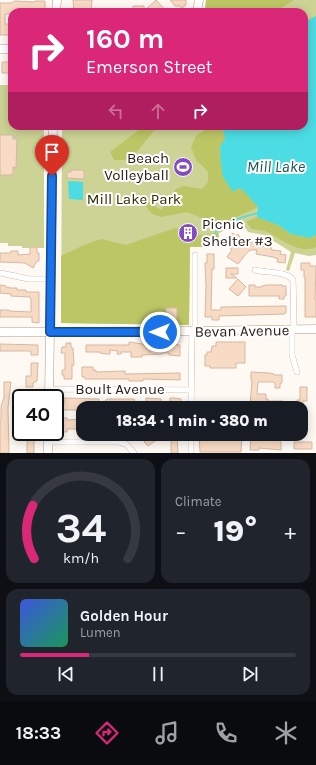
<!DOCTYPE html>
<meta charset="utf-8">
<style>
:root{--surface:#171b24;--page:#20242c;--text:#f1f3f6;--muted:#9ea1a6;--line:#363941;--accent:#db2777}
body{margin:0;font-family:Karla,sans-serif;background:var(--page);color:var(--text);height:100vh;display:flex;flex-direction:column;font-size:15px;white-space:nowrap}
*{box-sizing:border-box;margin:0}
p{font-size:13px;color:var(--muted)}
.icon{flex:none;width:22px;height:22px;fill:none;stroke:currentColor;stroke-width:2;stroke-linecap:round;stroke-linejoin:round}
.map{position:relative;height:453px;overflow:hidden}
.panel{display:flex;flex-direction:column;gap:6px;padding:6px;background:#0d0f14;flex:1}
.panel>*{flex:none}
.guide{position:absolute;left:8px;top:8px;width:300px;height:122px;border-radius:12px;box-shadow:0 2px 10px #0003;background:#db2777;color:#fff;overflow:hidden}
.speed{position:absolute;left:12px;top:389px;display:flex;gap:8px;font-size:20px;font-weight:700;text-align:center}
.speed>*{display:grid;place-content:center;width:52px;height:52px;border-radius:50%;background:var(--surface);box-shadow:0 2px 10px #0003;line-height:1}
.speed .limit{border:2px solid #111;border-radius:6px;background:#fff;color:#111}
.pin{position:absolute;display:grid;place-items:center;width:34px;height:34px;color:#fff;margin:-41px -17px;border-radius:50% 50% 50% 0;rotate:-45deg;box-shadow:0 0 4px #0007}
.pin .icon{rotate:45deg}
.me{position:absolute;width:44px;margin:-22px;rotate:270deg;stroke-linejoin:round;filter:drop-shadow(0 0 3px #0008)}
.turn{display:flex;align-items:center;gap:14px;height:84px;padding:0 12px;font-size:18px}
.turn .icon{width:52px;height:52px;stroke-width:2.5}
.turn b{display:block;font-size:28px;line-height:34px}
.lanes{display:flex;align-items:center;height:38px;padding:0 12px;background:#0003;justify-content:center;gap:20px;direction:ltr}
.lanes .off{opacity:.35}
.big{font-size:30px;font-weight:800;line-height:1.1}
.panel .card{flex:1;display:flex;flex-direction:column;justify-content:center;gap:6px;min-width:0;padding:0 14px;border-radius:12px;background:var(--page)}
.panel .dial{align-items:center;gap:0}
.dial svg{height:104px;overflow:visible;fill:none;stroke:var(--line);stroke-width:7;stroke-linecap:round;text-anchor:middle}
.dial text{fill:var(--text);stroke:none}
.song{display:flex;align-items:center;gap:12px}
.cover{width:48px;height:48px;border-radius:6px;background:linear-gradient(135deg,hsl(230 70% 55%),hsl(150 70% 35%))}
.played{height:4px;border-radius:2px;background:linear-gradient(90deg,var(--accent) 25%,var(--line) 25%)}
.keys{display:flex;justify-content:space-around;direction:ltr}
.heat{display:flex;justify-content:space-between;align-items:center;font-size:22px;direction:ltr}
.panel .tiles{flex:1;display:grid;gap:6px;grid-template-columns:1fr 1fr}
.card:last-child{grid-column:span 2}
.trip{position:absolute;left:76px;top:401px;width:232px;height:40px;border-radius:12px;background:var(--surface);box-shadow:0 2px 10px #0003;font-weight:800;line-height:40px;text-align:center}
.tabs{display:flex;height:64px;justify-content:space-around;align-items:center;background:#090b0e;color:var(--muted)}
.tabs .icon{width:28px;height:28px}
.tabs .on{color:var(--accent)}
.tabs b{font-size:18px;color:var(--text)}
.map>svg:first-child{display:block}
.green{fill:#ccd395}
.forest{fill:#bdc665}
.water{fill:#4bdde3}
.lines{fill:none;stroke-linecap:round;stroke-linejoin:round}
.stream{stroke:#4bdde3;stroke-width:1.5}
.building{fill:#f8dbc4;stroke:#d4b8a2}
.street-casing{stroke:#b69b86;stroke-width:6}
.secondary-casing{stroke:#b69b86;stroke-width:9}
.street{stroke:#fff;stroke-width:5.5}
.secondary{stroke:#fff;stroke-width:8}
.route-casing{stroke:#114b97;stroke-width:10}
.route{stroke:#1a73e8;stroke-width:7}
.labels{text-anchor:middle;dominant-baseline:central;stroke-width:4;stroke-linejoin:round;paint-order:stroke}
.poi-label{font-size:15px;fill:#2b2018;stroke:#fff;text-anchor:end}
.park-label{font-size:15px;fill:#2b2d03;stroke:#fff}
.street-label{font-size:15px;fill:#2b2018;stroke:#fff}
.water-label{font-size:16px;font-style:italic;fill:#185558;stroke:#fff}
</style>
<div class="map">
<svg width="316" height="453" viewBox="0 0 316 453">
<rect width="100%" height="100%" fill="#fff9f4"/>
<path class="green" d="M206,0H316V255L309,256L295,253L289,271L286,270L291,252L264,235L248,232L243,224H239L219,233V247H190L189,325L61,323L62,126H304V12H205Z
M0,85H12V126H44V248H22V246H8V243H0Z"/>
<path class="forest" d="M206,0H294L275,12H205Z
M144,126H158L130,160H114L110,152Z
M210,126H225L223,130L225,138L220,148L233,192L239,188L243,190L258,207L219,225L187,212L161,217L152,214L142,202L145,200L161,210L176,189L183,186L202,189L208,182V172L202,165L197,162L191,147L196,136Z
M257,217L278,225L291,234L310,238L316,235V247C299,255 282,239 267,232C263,230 257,230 252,229L246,222Z
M175,228L200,235L218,233L219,247H190L189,325L61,323V256L84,245L101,239L126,245Z"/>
<path class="water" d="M316,16V235L310,238L291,234L278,225L257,217L258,207L243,190L239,188L233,192L223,177L221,164L220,147L225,138L223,130L225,126H304V22Z
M68,181L83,182V200L69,199Z"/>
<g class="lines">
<path class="stream" d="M220,226L243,217L258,213
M211,241L217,230"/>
</g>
<path class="building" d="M73,0H92L91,12H74Z
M156,0L167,12H133V6H144V11Z
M170,0H186V5L182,8L179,6H175Z
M15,1L35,2V1H45V12H12V14H5V24H12V35H0V3H11Z
M2,62H8L10,65H12V73H2Z
M0,135H13V139H17L16,168L13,167V175H0Z
M71,170H84V179L67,178V172H71Z
M233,233L235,236L238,234L242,240L245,238L249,242H256V245L271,247L272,250L281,251L280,254L286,255L285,263L277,262L278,259L273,257L256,254L257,250H250L245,255L238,264L227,257L232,250L226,243L229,241L226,238Z
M30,247H37V253H39V261H37L33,268L25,263L0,262V253H11V251H18V255L30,254Z
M207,254H214V269H212L211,310H221V307L286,306V313L284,314L219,316V320H212V317H205L206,286L205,263H207Z
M301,263H310V266H316L315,300H316V317H305V277H304V270H301Z
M226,268H238V274H231L237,278H226Z
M238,279L246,287L238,296L229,289Z
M0,285L6,286V287L10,288H17V290H26V292H39V323L32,322V317H0V310H9V311L31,312V300L30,297L11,296V294L0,293Z
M249,285H255V287H262V286L266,285H282V286H286V296H284V299H279V296H249Z
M166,308H177V320L165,319Z
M129,342L143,344L150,353V346H164V344L180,345V356L169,355V353H162V354L142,355V357H131V352H121V354H117L118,351L110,350V354H107L100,353V352H86V345H129Z
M216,342H245V363H236V368H210V366H205V355H207V352H211L212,346H216Z
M66,343H71V348H73L74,365H72V379H64V375H62V370H65V353H61L62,347H66Z
M0,344L38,345V355H31V351H0Z
M31,363H38L37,381L33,383V387H26V376H31Z
M82,367H93V370H96V372L125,371V374L180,373V380L143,379V381H129V379H85V377H82Z
M251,372L269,373L274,374V375H282V383H280V388H275V383L273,382H258L257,394H266V399H268V401H283V404H285V408L250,406L252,380H251Z
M4,382H11L8,408L9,453H0V421H1V407L4,397Z
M300,387H307V401H303V408H297V400H300Z
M64,398L99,399V402H104L107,399H134L135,403H146V398L161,399V402L162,403H170V398H174L181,399V408L85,407L83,410H59V404H64Z
M60,418H67V420L83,419V431H78V429H67V432H60Z
M27,433H34V453H27Z
M145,434H154L158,439L148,446L144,442L149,439Z
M171,434H177L178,453H171Z
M200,434H216V436L233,437V434H238V436H242L241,452H200L199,435Z
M251,436H258V438H263V440H274V436H280V442H281V450L259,448V450H250Z
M294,442H312V449H294Z"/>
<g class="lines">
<defs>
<path id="street" d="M195,255V331
M255,270C266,273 286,271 293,280L294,330
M0,273L29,279H51
M292,330V355L297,372
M49,389L191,390
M191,408L192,331
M48,442H119L126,444L134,453
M191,453V434"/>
<path id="secondary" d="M56,12L57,0
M197,12L199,0
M0,49H12
M0,332L195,331L316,329
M49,398L53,126
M48,453V432"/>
</defs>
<use href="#street" class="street-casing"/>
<use href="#secondary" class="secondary-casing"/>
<use href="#street" class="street"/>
<use href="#secondary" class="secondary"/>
</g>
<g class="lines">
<defs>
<path id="route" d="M52,176L50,332H160"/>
</defs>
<use href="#route" class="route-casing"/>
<use href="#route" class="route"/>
</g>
<defs>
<symbol id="stadium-disc" viewBox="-11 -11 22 22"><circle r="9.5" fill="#834ac1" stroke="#fff"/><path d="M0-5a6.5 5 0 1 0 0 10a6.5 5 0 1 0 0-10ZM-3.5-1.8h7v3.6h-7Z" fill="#fff"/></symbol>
<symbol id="building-disc" viewBox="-11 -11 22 22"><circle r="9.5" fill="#834ac1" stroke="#fff"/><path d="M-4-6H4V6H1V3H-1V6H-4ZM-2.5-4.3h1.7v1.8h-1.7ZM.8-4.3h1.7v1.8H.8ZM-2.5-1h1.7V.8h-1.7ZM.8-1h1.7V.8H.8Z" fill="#fff"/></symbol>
</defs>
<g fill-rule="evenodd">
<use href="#stadium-disc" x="172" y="156" width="22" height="22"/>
<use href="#building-disc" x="177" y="222" width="22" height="22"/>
</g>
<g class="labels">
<g class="poi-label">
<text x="169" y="158">Beach<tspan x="169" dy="17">Volleyball</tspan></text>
<text x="202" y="224" text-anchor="start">Picnic<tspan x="202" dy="17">Shelter #3</tspan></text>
</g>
<g class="park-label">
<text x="134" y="199">Mill Lake Park</text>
</g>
<g class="street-label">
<text transform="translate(242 331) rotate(-1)">Bevan Avenue</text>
<text x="120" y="389">Boult Avenue</text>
</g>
<g class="water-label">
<text x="276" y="166">Mill Lake</text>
</g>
</g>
</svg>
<div class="speed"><div class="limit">40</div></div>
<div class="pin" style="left:52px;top:176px;background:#d93025"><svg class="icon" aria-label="arrive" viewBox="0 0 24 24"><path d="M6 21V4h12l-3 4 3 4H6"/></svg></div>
<svg class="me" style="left:160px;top:332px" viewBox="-20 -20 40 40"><circle r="17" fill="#1a73e8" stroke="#fff" stroke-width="3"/><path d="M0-11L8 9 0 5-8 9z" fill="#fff"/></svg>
<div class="trip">18:34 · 1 min · 380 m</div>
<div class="guide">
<div class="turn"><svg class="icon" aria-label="right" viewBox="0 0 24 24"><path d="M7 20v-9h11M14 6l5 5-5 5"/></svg><div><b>160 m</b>Emerson Street</div></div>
<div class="lanes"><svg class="icon off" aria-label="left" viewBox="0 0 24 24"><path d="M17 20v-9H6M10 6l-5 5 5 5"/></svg><svg class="icon off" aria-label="ahead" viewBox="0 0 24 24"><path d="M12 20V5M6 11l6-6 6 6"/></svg><svg class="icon" aria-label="right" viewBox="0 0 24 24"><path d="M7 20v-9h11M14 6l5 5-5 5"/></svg></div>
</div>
</div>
<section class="panel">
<div class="tiles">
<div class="card dial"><svg viewBox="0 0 100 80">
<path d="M14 69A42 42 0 1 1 86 69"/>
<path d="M14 69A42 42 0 0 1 13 28" stroke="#db2777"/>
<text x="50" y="56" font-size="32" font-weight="700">34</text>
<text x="50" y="72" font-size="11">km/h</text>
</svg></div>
<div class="card"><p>Climate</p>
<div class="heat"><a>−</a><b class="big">19°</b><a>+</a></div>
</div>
<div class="card">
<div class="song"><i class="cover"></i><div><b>Golden Hour</b><p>Lumen</p></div></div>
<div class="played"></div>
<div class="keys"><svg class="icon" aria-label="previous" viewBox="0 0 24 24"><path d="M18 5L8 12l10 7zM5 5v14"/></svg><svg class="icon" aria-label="pause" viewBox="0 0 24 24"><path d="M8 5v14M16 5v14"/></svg><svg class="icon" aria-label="next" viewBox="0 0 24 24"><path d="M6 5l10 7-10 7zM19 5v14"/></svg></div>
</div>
</div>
</section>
<nav class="tabs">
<b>18:33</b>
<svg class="icon on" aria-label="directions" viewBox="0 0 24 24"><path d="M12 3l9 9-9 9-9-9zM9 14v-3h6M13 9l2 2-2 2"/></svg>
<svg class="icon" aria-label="music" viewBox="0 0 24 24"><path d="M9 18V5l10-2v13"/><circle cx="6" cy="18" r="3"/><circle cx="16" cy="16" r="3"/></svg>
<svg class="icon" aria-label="phone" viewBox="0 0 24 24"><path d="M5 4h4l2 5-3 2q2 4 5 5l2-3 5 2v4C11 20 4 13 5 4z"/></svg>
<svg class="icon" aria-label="climate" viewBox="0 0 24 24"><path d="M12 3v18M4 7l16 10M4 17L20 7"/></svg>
</nav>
